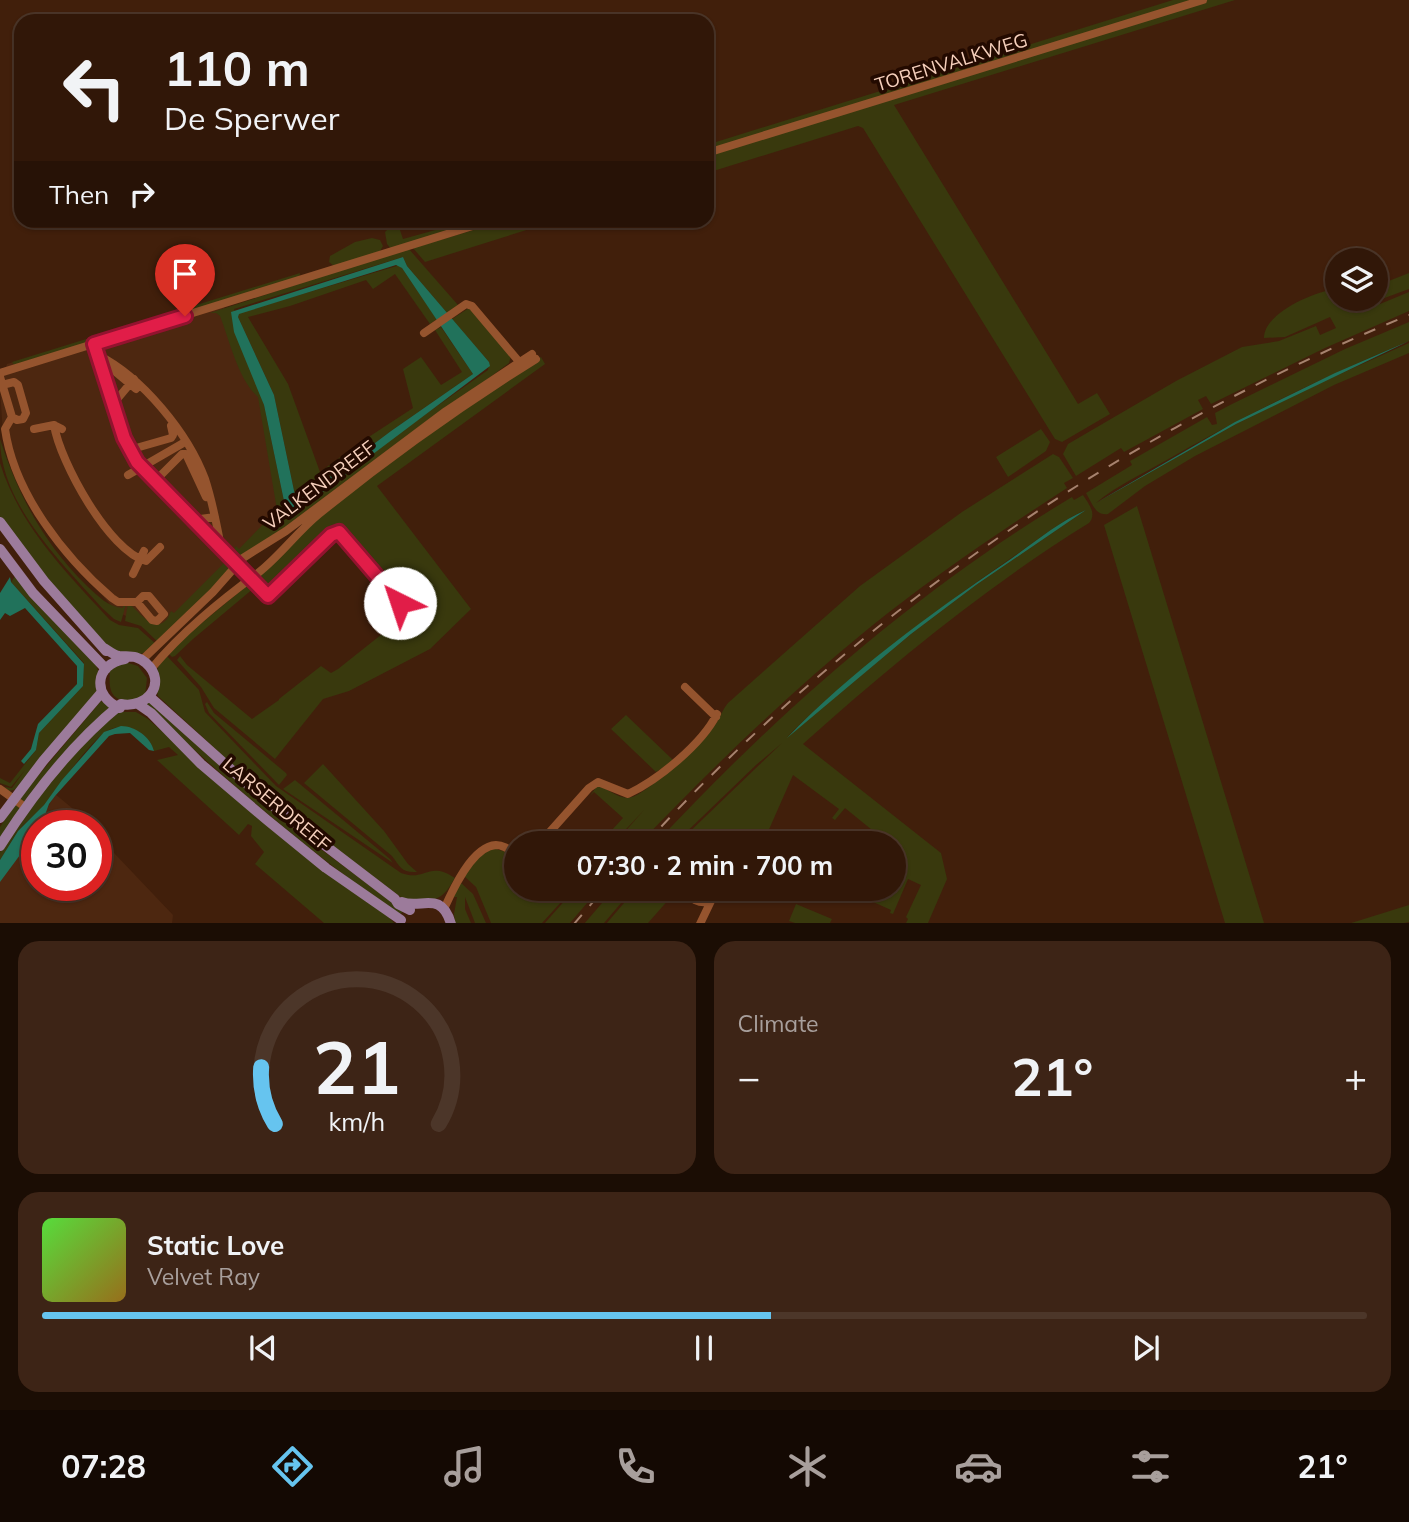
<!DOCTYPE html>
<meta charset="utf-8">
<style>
:root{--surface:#311708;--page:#3d2416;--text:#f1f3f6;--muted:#a89f9c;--line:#4c3629;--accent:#66c4ef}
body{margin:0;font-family:Mulish,sans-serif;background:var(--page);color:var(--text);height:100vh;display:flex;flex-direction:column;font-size:26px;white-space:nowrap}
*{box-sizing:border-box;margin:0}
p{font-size:23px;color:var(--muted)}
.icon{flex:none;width:38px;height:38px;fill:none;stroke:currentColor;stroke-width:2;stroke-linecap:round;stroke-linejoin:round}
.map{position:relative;height:923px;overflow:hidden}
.details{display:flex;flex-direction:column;gap:18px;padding:18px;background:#1b0d04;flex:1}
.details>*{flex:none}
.guide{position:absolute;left:14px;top:14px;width:700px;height:214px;border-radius:21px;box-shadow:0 2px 5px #0004,0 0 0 2px var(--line);background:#311708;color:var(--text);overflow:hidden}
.buttons{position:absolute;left:1325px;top:248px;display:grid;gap:14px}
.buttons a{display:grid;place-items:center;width:63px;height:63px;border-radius:50%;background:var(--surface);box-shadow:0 2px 5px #0004,0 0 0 2px var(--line);font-size:35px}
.speed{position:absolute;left:21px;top:810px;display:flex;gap:14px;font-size:35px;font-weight:700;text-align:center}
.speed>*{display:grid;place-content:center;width:91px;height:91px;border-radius:50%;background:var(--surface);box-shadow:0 2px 5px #0004,0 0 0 2px var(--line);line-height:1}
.speed .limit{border:10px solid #d22;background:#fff;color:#111}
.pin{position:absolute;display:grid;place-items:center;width:60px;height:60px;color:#fff;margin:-72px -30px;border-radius:50% 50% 50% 0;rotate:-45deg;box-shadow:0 0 7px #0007}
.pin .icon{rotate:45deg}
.me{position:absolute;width:77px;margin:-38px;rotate:319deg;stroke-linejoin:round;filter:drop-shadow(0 0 5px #0008)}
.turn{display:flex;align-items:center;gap:24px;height:147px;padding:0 35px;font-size:32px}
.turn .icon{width:91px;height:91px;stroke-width:2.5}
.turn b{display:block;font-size:49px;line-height:60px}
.then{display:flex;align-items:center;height:66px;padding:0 35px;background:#0003;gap:14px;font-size:26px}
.big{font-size:52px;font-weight:700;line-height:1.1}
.details .widget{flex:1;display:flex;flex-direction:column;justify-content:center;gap:10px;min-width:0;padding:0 24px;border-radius:21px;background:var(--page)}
.details .dial{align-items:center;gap:0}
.dial svg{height:182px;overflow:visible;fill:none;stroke:var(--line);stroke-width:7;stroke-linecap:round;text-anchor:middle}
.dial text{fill:var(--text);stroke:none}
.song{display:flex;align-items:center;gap:21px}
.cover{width:84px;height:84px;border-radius:10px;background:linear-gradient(135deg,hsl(110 70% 55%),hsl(40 70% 35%))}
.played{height:7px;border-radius:4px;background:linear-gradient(90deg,var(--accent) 55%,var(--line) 55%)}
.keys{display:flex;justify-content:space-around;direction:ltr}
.heat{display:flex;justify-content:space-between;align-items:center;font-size:38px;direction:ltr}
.details .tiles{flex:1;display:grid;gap:18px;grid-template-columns:1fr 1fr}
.widget:last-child{grid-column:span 2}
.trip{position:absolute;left:504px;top:831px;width:402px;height:70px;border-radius:35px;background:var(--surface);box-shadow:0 2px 5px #0004,0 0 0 2px var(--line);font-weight:700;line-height:70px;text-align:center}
.tab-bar{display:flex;height:112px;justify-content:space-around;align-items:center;background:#140903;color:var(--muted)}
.tab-bar .icon{width:49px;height:49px}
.tab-bar .active{color:var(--accent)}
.tab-bar b{font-size:32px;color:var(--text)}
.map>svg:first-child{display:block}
.built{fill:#4d2710}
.green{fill:#39390d;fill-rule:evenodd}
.water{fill:#21725b;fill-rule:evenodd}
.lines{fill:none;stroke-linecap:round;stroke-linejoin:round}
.minor{stroke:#95542e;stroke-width:8}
.major{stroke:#9c7b9b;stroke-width:10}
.rail{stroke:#a6826e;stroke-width:2;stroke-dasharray:12 12;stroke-linecap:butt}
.route-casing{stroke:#92132f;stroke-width:18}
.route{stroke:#e11d48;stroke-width:12}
.labels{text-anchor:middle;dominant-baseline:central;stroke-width:7;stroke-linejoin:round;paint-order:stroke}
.street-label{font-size:19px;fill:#f5cfbb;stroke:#230a00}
</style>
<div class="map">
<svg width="1409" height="924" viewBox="0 0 1409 924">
<rect width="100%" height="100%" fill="#411f0b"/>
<path class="built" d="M221,299L261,402L282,519L240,552L165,629L142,624L116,611L62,550L34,515L3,435L0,388L7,364Z
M55,794L72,808L88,826H38Z
M37,828V886H96V834L173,915L172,924H0V880Z"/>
<path class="green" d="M1173,0H1191L707,152V145L716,142Z
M1207,0H1235L894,105L1078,404L1097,393L1110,414L1062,442L1055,439L863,128L858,126L707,173V156Z
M388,221H397L403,239L468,221H487L392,250L387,244L385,232L390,227Z
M504,221H555L425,262L413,248Z
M372,238L380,240L383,246L379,253L334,266L329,262L330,256L355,242Z
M408,248L458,305L447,313L407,266L403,257L234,309L264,405L284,501L296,511L389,440L488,370L489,362L452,319L469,308L511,356L509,363L287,529L241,557H235L232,553L236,546L239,549L277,510L258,397C238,379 230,342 220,316L216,313H210Z
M400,265L437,319L430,324L395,274L373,289L366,280L290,306L248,317L288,384L320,472L358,444L413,408L403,369L421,357L441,385L462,372L435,330L441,327L473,374L391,431L298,502L296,500L274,395L238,317L239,313Z
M300,273L299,279L15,366L12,362Z
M1409,273V289L1379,300L1380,304L1409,292V311L1325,348L1211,404L1206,396L1198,400L1203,409L1124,452L1121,448L1076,476L1063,454L1068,444L1176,381L1242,347L1279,341L1316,326L1320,335L1336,328L1330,317L1285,337L1264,338C1264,313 1314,292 1335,289L1337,299H1376V286Z
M1409,322V341C1325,376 1243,416 1165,461C1142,474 1116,486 1096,503L1236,424L1318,384L1409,343V353L1334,385L1195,456L1145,486L1108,514C1095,516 1092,503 1086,493L1132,465L1130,461L1207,417L1212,425L1217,424L1215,413L1230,405L1345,349Z
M541,357L545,364L377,486L471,609L430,649L349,691L323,699L275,759L214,708L201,687L177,660L180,656L187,665L252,719L279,700V699L321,666L331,673L338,669L411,611L338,528L321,541L268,591L257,577L314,520L481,396Z
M1041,429L1050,442L1046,451L1008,477L996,457Z
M0,439C18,495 44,544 87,586C98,596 108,607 123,608V604H126L121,622L114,619L102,608C62,563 0,504 0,439Z
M1053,454L1059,457L1073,478L1064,483L1067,488C998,533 931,578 868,629C787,695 712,768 640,843H615L644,810L613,843H600L623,818L594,792L590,796L597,786C609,788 619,801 632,797C648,793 702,741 714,726C720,719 722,710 728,703L860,586L962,512Z
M0,463C20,527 66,572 110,620L119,625L138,628L157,645C146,656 126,658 112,650C98,642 3,530 0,517C0,503 0,478 0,463Z
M1083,495C1089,504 1097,514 1089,523C987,586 892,664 803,744L941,853L947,879L928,923H906L908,919L906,917L921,885L908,879L893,914L890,913L891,910L871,901L876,889H894V861L901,864L903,860L894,856V844L888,843L845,808L835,820L832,818L839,809L793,775L763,843H678L782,743L756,765L675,843L655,844C777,713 917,590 1072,497L1074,500ZM1086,510L976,585L911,634L787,737C854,670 936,610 1014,556C1037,541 1061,520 1086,510Z
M1137,506L1264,923H1225L1104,525Z
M225,557L230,561V569L159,643L141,626L125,621L128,603C137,609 153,633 165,621C168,619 169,615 171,611L174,613L224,563L222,559Z
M16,575L96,665L99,673V690L17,789L9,791L4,787L12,788L25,770L11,787L0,783V778L10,783L36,750L39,733L83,686L84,663L11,582Z
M250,583L254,588L193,639L175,656L172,657L168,653L179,642Z
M166,655L199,690L205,712L276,786L401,873C426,882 428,860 455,878C451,884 447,892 441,896C431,903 412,903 402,898L269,798L158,696C154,679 154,669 166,655Z
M125,662L138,666L147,678L145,696C139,700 135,700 128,700C108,701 109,684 110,670Z
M150,700L213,760L299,833L404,911L399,915C309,852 225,780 145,704Z
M101,701L110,707L0,840V827L21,796Z
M207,702L214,713L286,773L287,775L279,785L209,713L205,704Z
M119,712H136L148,719L231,792L387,915L394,923H324L255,864L264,852L251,836L252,826L248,824L239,835L157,760L178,755L169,747L154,751C149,731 124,721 107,731C88,743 59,787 44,805C36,815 25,822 17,832C11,841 6,851 0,860V852L48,783L97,730Z
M626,715L673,760L672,762L656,772L611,729Z
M323,764L384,831L408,864L417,872C402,873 400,867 392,856L304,783Z
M295,780L390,859L393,863L283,789Z
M493,848L506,852L516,859V889H535L534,891L548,903L560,889H573L542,923H491L476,887L464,876L475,859Z
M460,882L473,894L486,923H475L465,897V909L471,923H455L454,914L457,897H451Z
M575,889H599L570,923L544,924Z
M614,889H633L604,923L584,924Z
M636,889H678L648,923L606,924Z
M796,904L832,919L830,923H795L789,921Z
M1409,905V922L1404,923L1348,924Z"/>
<path class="water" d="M403,257L407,266L489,362L490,366L296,512L290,513L287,511L284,501L264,405L234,332L231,312ZM396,265L402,268L473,374L391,431L298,501L296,500L274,395L238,317L239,314Z
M1409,341L1236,424L1096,503L1235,422L1335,373Z
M1086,510L976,585L911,634L787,738C849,673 931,613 1005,563C1031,545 1058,522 1086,510Z
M10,577L11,582L84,664L83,686L39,733L36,750L24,764L21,761L31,749L38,724L77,684V666L25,608L10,616L5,613L0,620V593Z
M121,726C135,726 151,737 154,751L149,750L130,733L115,734L109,736L55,796L49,804L41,826H37V832L0,882V860L18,831L44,805L62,780L104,732Z"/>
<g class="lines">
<path class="minor" d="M707,153L1203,0
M424,333L466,304L472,306L521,364
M95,343L129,450L147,473L268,596L331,535L339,532L400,603
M98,355C142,377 188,433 205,479C212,500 216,521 220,542L218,545
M101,364L112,369L136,389
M0,373L492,220
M0,377L12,417L17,420L23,419L26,413L18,385L14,382L2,385
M113,404L134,379
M12,417L5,429C14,493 64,557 112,598L118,602H137L152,620L157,621L164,614L149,596H143L137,602
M54,425C60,462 109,551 146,561L160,547
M34,429L54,425L62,429
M129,450L171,438L173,435L171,426
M128,475L185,442
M155,481L182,454H186L206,497
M193,520L215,517
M133,574L144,551
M142,660L213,592L243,558L286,531L446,411L532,354
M151,669C182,632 219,602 258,573C280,556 297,532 319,514C388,458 461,406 536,359
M685,687L716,717
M0,789L25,807
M539,844L589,788L598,782L628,794C658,780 702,744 717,714
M689,889L695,900C706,905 716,901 719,889
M444,909C452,891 472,846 496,845C504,845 510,850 516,854
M700,924L711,901"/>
<path class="major" d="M0,522L44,581L106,651
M0,549L33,593L106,669
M150,697L263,798L395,899L398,904L410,910
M138,704L151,713L201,764L267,820L326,868L401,920
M120,708C92,697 94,664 125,659
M0,818L43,761L102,692
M0,846C33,794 73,743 121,704C147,709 168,683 146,663C137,655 130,657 119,656C114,655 109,651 104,648
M402,902C420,910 441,889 451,924"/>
<path class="rail" d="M645,844C857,614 1120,434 1409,315
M574,924L604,889"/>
</g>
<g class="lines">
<defs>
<path id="route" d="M185,316L94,344L124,438L137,462L268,596L331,535L339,532L400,603"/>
</defs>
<use href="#route" class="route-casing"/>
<use href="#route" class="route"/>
</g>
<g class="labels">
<g class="street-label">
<text transform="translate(951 62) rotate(-17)">TORENVALKWEG</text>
<text transform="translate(319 485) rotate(-37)">VALKENDREEF</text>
<text transform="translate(277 804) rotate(40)">LARSERDREEF</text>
</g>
</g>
</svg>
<div class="buttons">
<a><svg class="icon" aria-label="layers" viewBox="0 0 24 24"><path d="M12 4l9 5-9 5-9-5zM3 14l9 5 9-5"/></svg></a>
</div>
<div class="speed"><div class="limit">30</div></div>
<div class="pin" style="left:185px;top:316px;background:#d93025"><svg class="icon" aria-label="arrive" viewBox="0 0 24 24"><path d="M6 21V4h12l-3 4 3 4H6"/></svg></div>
<svg class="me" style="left:400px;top:603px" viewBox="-20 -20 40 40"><circle r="19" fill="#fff"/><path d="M0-13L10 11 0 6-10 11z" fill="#e11d48"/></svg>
<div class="trip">07:30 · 2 min · 700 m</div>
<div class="guide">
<div class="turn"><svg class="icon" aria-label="left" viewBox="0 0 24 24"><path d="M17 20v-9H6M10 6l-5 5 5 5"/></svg><div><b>110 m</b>De Sperwer</div></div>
<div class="then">Then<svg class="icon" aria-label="right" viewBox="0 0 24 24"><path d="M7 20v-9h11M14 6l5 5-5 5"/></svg></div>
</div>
</div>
<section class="details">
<div class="tiles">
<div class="widget dial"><svg viewBox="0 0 100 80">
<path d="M14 69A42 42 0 1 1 86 69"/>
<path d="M14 69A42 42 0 0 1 8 44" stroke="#66c4ef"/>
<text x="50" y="56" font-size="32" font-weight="700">21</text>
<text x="50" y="72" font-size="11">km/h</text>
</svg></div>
<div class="widget"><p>Climate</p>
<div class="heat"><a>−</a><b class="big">21°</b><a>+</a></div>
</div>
<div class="widget">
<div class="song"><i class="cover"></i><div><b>Static Love</b><p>Velvet Ray</p></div></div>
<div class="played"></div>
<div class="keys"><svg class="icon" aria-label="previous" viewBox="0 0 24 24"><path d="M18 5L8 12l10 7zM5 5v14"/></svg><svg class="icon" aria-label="pause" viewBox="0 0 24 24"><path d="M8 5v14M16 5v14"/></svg><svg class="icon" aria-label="next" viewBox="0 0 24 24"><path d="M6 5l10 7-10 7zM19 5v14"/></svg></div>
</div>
</div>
</section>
<nav class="tab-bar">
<b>07:28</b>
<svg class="icon active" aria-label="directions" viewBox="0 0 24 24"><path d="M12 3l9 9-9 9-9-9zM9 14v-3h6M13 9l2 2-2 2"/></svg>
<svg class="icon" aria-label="music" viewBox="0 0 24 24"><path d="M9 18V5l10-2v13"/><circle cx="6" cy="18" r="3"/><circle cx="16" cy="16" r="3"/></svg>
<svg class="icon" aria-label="phone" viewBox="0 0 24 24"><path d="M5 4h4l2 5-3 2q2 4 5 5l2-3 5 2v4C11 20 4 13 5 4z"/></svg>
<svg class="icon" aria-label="climate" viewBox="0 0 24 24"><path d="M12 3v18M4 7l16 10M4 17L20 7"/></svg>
<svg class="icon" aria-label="car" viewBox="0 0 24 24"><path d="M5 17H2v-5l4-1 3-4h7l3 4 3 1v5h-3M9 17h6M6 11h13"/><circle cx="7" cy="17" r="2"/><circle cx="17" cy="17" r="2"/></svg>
<svg class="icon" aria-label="filters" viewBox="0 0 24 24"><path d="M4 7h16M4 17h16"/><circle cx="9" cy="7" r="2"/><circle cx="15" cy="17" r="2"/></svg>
<b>21°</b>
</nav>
